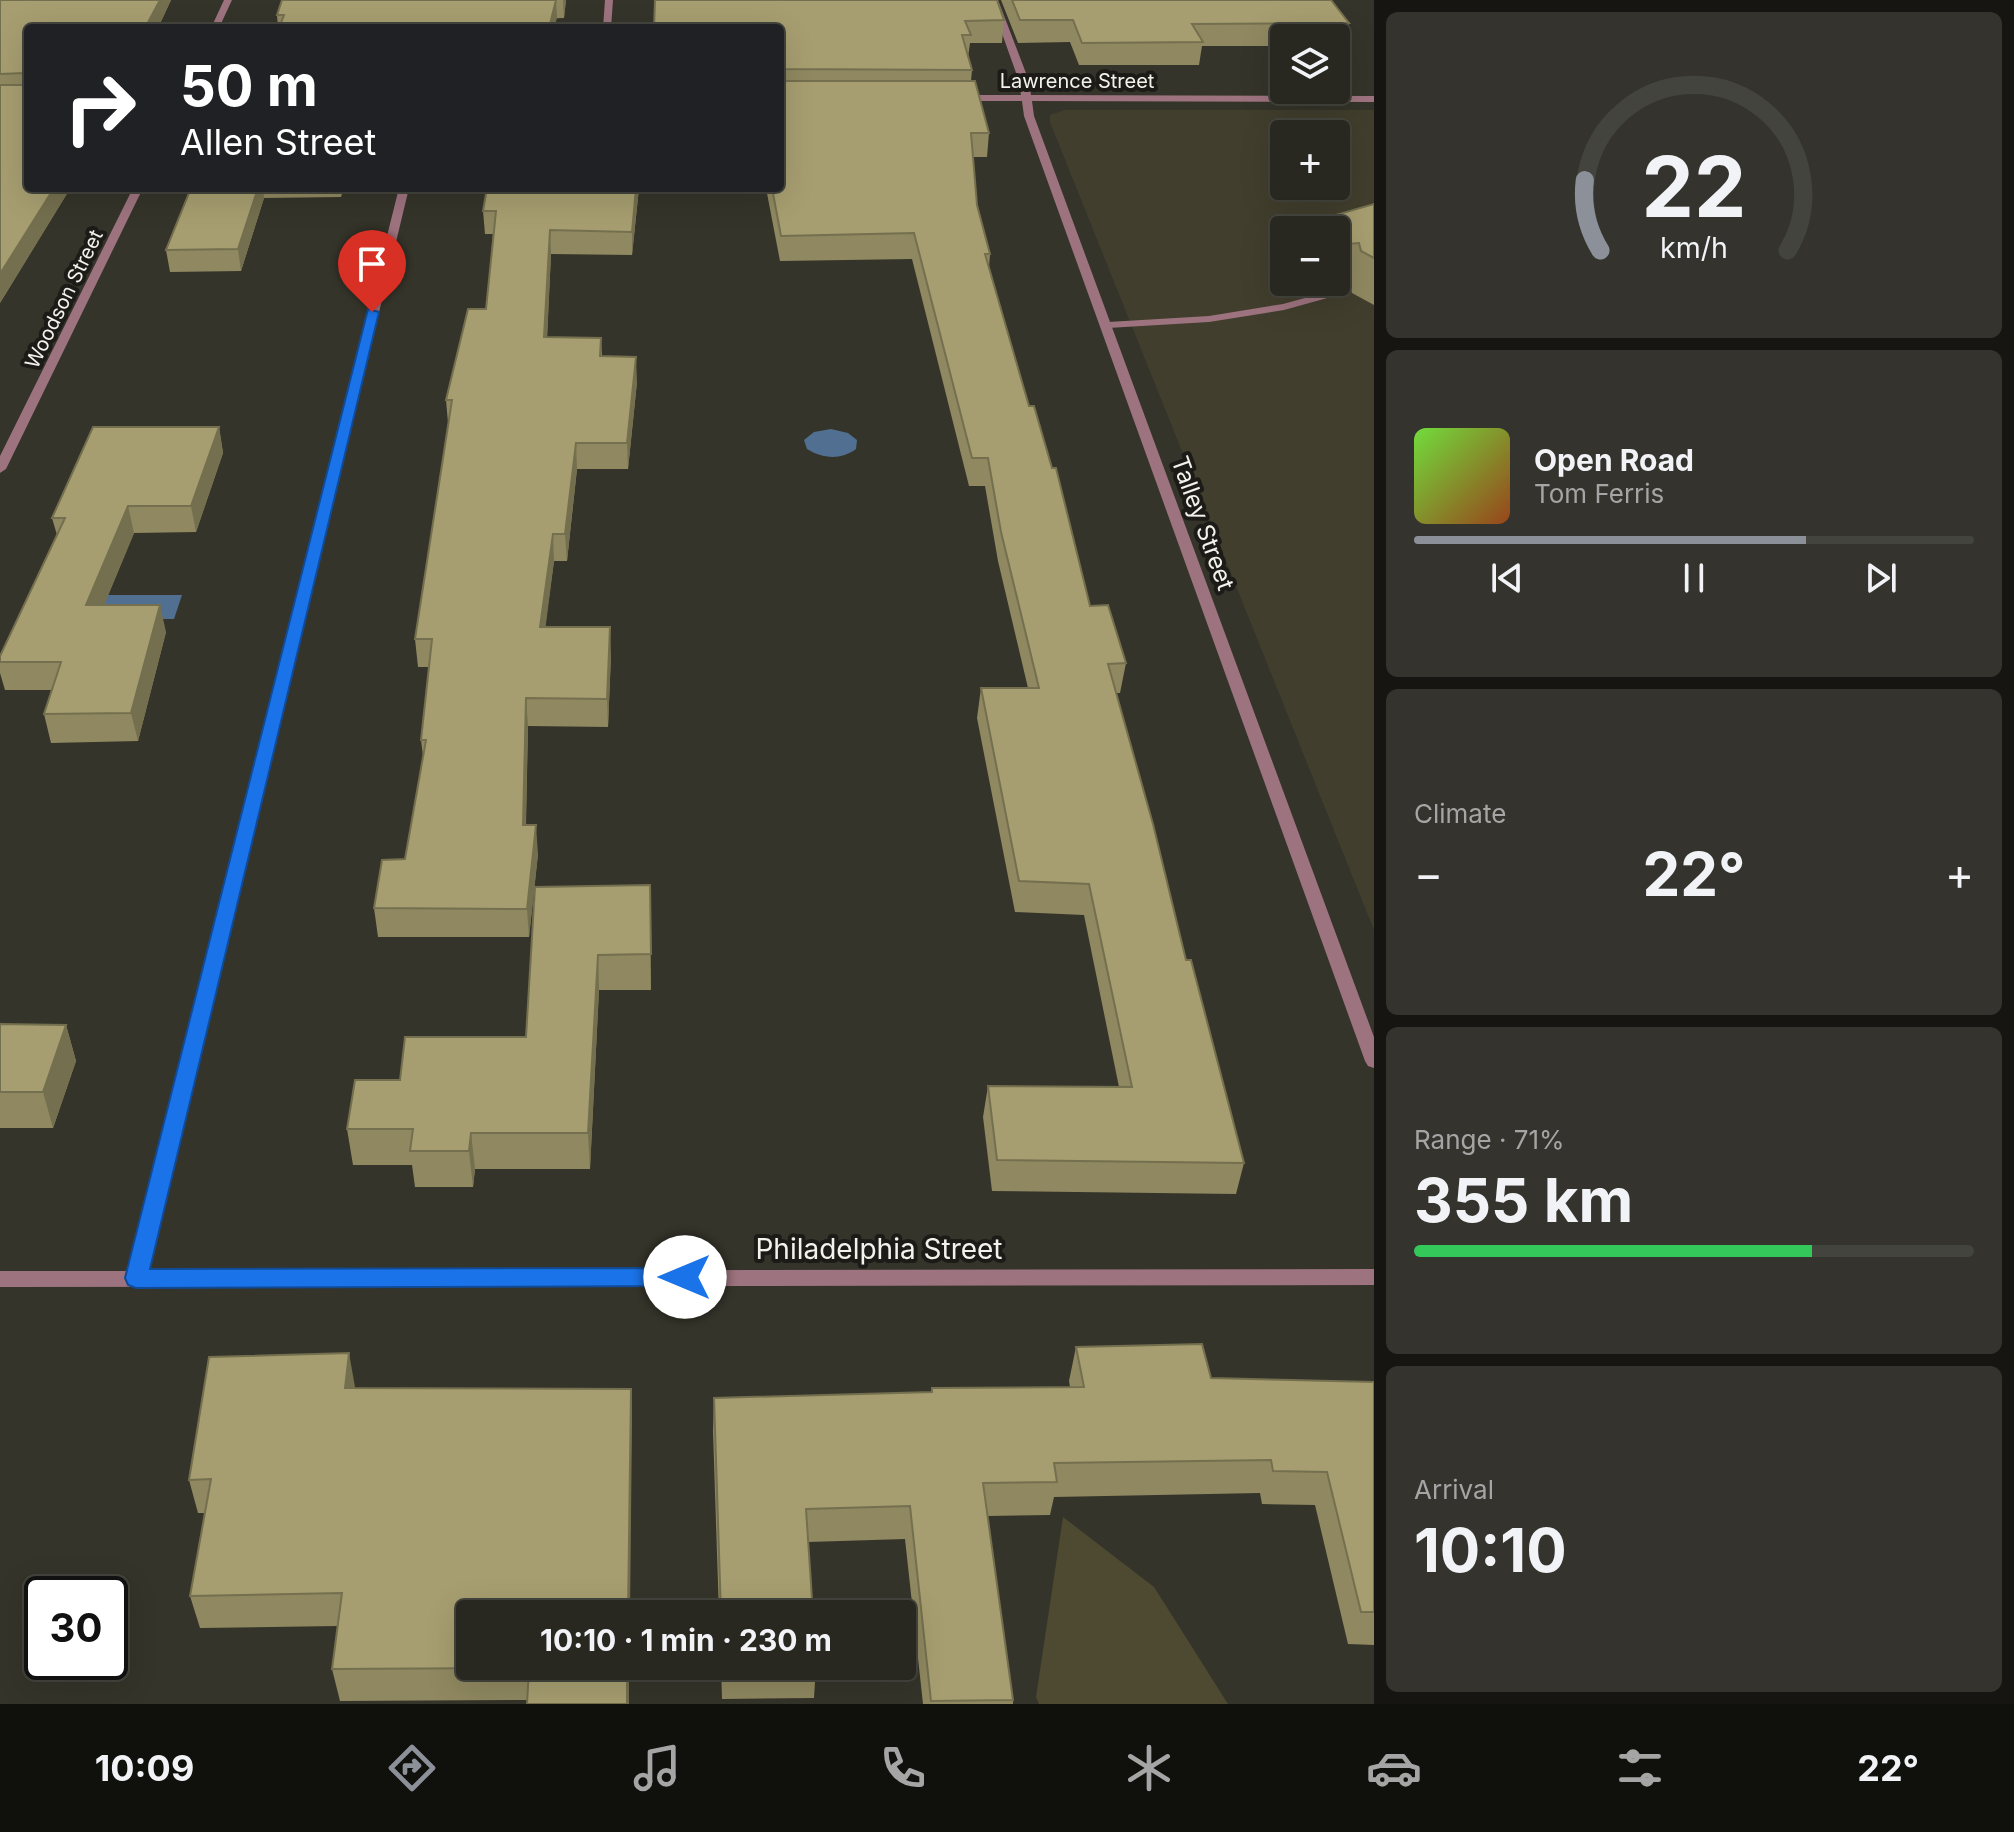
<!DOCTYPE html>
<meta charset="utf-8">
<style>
:root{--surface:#282720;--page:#34332d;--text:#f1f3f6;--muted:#a5a5a5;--line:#44443e;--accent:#8c9099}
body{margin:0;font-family:Inter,sans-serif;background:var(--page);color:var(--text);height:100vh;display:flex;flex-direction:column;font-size:30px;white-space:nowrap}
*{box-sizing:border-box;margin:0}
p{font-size:26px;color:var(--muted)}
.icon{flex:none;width:44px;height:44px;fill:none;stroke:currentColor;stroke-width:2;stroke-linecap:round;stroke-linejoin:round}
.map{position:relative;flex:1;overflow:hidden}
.sheet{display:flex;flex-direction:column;gap:12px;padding:12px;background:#161512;width:640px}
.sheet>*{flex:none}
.banner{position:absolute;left:24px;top:24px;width:760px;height:168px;border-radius:8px;box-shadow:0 8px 32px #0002,0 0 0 2px var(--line);background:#202124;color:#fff;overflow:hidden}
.fabs{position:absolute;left:1270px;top:24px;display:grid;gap:16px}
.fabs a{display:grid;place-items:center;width:80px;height:80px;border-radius:8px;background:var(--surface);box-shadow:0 8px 32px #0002,0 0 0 2px var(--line);font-size:40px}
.speed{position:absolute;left:24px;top:1576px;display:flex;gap:16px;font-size:40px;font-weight:700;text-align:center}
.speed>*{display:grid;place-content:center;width:104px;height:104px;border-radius:50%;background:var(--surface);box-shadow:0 8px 32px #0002,0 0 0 2px var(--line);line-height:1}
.speed .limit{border:4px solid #111;border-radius:12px;background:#fff;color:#111}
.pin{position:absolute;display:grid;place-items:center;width:68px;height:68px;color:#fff;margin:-82px -34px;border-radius:50% 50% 50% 0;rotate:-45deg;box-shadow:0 0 8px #0007}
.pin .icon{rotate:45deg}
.me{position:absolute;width:88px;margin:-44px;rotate:270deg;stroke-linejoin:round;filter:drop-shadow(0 0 6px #0008)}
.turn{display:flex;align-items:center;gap:28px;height:168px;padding:0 24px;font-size:36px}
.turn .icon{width:104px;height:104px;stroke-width:2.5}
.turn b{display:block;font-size:56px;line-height:68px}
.big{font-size:60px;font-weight:700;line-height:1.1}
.sheet .tile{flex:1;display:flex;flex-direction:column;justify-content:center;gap:12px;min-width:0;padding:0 28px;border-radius:12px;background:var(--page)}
.sheet .dial{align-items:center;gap:0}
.dial svg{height:208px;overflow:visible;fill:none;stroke:var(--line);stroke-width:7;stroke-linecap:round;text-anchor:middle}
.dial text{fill:var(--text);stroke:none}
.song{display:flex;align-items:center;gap:24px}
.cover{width:96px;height:96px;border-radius:12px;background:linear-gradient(135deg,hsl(100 70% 55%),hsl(20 70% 35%))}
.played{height:8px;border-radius:4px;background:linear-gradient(90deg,var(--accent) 70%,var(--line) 70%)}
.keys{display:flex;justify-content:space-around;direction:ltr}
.heat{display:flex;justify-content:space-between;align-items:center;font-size:44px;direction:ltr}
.charge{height:12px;border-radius:6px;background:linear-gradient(90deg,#34c759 71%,var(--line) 0)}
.trip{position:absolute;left:456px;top:1600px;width:460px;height:80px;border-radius:8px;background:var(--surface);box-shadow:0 8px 32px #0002,0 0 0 2px var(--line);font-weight:700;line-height:80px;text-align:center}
.dock{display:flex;height:128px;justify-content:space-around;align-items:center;background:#10100d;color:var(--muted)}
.dock .icon{width:56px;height:56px}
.dock .on{color:var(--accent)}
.dock b{font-size:36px;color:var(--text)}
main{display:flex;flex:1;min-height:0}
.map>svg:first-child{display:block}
.built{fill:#413e2d;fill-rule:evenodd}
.green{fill:#4e4931}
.water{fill:#516f91}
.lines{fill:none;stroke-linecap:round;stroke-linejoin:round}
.service{fill:#9d737f;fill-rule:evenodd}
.minor{fill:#9d737f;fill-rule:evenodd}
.wall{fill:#8f8860}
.shaded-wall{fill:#746f4e}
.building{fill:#a69e70;stroke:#746f4e;stroke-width:2}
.route{fill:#1a73e8;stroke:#114b97;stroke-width:2}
.labels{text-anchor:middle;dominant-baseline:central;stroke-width:8;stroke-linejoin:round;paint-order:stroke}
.far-street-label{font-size:20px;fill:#f3f2eb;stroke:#1c1b17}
.street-label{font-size:24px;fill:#f3f2eb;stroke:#1c1b17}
.near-street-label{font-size:28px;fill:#f3f2eb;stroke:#1c1b17}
</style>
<main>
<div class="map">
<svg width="1374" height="1704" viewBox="0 0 1374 1704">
<rect width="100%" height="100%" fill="#35342a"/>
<path class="built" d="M1065,110H1374V930L1050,122V115ZM1284,134H1336V186H1284ZM1284,230H1336V282H1284Z"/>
<path class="green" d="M1063,1517L1154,1587L1228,1704H1039L1036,1697Z"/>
<path class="water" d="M831,429L848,433L857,440L856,449C841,460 823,459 807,449L804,440L814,432Z
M99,595H182L174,619H89Z"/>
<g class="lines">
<path class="service" d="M1345,287L1349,288V292L1284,310L1209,322L1108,328L1102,325L1108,322L1209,316L1283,304Z"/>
<path class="minor" d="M224,0H232L219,28H211Z
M605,0H613L611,28H603Z
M990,0H998L1029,81L1031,95L1374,96V102L1032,101L1034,116L1374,1037V1068L1368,1066L1365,1061L1024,116L1022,101H958L953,98L958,95H1021L1019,81Z
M133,188H143L6,469L0,473V456Z
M399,188H409L148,1271L1374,1269V1285L0,1287V1271H128Z"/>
</g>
<path class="wall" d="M0,0H171L158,28L28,188H83L81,192H68L0,303Z
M282,0H566L564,18L278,28L277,15Z
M655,0L1004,20L1002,43H970L968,57L972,70L971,81L989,133L987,157H973L977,205L990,254L989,267L1029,406L1090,606L1126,663L1120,693H1116L1186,960L1244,1163L1236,1194L992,1191L983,1117L988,1086L1119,1087L1084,915L1015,912L977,718L981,688H1028L998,561L985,486H969L912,259L780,261L766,188H780V28Z
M1001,0H1331L1349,23L1344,45H1336V38H1284V46H1202L1199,65H1079L1070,42L1018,43Z
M191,188H344L341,197L264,198L241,271L170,272L166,250Z
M487,188H639L632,255L551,254L547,337L601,338L602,356L637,382L628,469H577L567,561H554L545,627L611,655L608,727L528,726L526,825L538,854L529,937H378L374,908L405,859L423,756L421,740L429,667H418L415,639L448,423L446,400L486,309L493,234H485L483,211Z
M1374,204V305L1352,293L1350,285L1338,286L1331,282H1336V230H1306L1308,223Z
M219,427L223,453L196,532L134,533L104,605L166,632L138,741L51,743L44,714L52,690H5L0,673V656L57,535L52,518Z
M650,885L651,990H599L590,1169H475L473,1187H415L412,1165H353L347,1129L400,1080L526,1037Z
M0,1024L66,1025L76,1061L53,1128H0Z
M1076,1347L1211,1378L1374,1382V1645L1348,1644L1315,1505L1262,1504L1260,1493L1054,1497L1050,1515L987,1516L1013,1700V1704H923L905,1539L808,1542L813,1614H719L713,1431L714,1398L931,1392L932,1388L1070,1387L1069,1381Z
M355,1388L631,1389L632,1422L470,1666H629V1704L527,1700L340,1701L332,1669L338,1626L200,1628L190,1596L205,1513H198L189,1480Z
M721,1666H816L814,1698L722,1699Z"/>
<path class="shaded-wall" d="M160,0H171L158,28H145Z
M556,0L557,18L554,28H549Z
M563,0H566L564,18Z
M54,188H67L68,192L0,303V274Z
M258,188H263L264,198L241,271L238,249Z
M636,188H639L632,255V232Z
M550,230L551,254L546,362L544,337Z
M636,357L637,382L628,469L627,443Z
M219,427L223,453L196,532L191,506Z
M576,443L577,469L567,561L565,534Z
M128,506L134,533L93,632L86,605Z
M553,534L554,561L542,655L540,627Z
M160,605L166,632L138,741L131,713Z
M610,627L611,655L608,727L607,699Z
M526,698L528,726L525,854L523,825Z
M536,825L538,854L529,937L527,909Z
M598,955L599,990L590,1169L588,1133Z
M66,1025L76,1061L53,1128L43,1092Z
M471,1133L475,1169L473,1187L469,1151Z
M349,1353L355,1387L351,1422L345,1388Z
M631,1389L632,1422L630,1614H628Z
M627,1666H629V1704H627Z"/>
<path class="building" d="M0,0H160L145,28H28V188H54L0,274V85H24L27,82L24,73L0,74Z
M282,0H556L549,28H279L284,15H277Z
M655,0H997L1004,20L965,21L971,35H962L972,70L780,69V28H654Z
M1012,0H1331L1349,23L1192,24L1203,42L1082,43L1073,20H1020Z
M780,79L781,81H975L989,133H971L977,205L990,254H985L1029,406H1034L1052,468H1056L1090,606L1108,605L1126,663L1108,664L1153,824L1186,960H1191L1244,1163L997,1160L988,1086L1132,1087L1089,884L1019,881L981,688H1039L1001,532L988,458H972L914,233L781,236L772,188H780Z
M191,188H258L238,249L166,250Z
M487,188H636L632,232L550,230L544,337L601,338L600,356L636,357L627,443H576L565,534H553L540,627H610L607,699L526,698L523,825H536L527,909L374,908L382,860L405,859L426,740H421L432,639H415L452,400H446L468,309H486L496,211H483Z
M1374,204V258L1361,251L1359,243L1347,244L1336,238V230H1320L1308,223Z
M93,427H219L191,506H128L86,605H160L131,713L44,714L61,662H0V656L65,518H52Z
M650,885L651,954L598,955L588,1133H471L469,1151H410L413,1129H347L355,1080H400L405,1037H526L535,887Z
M0,1024L66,1025L43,1092H0Z
M1202,1344L1211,1378L1374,1382V1612H1361L1327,1472L1273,1471L1271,1460L1054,1463L1057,1482L983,1483L1013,1700L931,1701L910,1506L806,1509L813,1614H721L714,1398L932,1392V1388L1084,1387L1076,1347Z
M349,1353L345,1388L631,1389L628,1614H470V1666H627V1704H527L529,1668L332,1669L342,1593L190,1596L211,1479L189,1480L209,1357Z
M722,1666H802L722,1667Z"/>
<path class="route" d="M368,309L379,312L150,1269L685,1268L693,1271L696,1277L693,1284L685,1286L136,1288L128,1285L125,1278Z"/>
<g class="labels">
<g class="far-street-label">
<text x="1077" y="81">Lawrence Street</text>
<text transform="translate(64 299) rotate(-64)">Woodson Street</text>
</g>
<g class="street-label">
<text transform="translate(1203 523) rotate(70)">Talley Street</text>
</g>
<g class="near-street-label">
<text x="879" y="1249">Philadelphia Street</text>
</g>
</g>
</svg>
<div class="fabs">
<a><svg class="icon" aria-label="layers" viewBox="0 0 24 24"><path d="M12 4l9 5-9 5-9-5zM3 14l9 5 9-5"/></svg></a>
<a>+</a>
<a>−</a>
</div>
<div class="speed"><div class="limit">30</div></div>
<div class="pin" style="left:372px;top:312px;background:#d93025"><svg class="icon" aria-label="arrive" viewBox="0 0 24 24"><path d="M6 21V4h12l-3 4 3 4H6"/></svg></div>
<svg class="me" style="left:685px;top:1277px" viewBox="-20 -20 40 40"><circle r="19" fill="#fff"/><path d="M0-13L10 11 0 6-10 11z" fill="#1a73e8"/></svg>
<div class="trip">10:10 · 1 min · 230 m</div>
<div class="banner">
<div class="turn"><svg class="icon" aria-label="right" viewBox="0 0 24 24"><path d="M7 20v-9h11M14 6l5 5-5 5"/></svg><div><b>50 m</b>Allen Street</div></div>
</div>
</div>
<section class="sheet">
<div class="tile dial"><svg viewBox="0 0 100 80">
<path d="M14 69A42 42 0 1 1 86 69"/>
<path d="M14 69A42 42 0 0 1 8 42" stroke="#8c9099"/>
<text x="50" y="56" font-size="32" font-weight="700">22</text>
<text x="50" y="72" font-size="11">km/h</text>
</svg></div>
<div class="tile">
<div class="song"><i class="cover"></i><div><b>Open Road</b><p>Tom Ferris</p></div></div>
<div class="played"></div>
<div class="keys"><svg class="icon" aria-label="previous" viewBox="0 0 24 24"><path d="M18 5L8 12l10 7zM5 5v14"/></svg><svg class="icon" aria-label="pause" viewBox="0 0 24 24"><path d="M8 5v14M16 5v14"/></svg><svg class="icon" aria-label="next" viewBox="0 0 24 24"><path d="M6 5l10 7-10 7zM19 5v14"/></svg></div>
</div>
<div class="tile"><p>Climate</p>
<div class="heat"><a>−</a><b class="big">22°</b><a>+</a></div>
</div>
<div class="tile"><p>Range · 71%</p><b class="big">355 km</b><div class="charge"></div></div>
<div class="tile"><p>Arrival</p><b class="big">10:10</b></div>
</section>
</main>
<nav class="dock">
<b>10:09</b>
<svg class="icon on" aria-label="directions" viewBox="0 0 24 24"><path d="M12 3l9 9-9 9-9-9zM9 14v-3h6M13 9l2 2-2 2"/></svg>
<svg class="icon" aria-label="music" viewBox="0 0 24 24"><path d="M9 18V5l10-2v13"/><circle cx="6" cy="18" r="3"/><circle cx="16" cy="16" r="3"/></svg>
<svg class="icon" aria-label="phone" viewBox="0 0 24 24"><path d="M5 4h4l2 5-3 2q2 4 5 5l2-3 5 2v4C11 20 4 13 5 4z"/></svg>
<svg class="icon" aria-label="climate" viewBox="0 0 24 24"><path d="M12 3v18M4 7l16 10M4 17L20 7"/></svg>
<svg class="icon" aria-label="car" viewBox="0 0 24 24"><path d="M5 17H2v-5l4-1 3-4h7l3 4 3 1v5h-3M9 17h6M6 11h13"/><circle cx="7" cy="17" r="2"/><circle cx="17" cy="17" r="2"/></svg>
<svg class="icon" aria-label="filters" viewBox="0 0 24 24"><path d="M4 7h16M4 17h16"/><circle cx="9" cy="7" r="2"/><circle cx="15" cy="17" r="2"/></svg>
<b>22°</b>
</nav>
